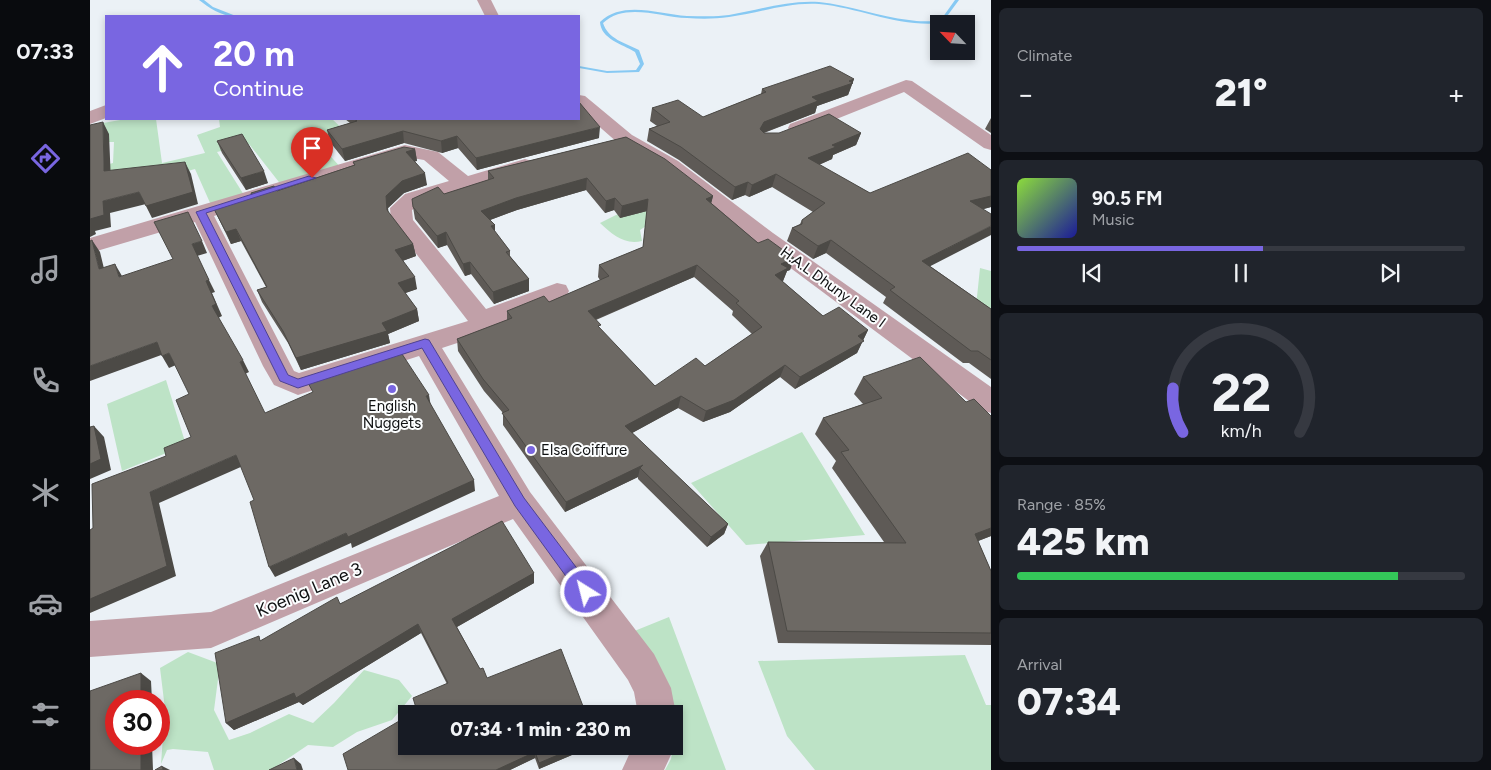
<!DOCTYPE html>
<meta charset="utf-8">
<style>
:root{--surface:#171b24;--page:#20242c;--text:#f1f3f6;--muted:#9ea1a6;--line:#363941;--accent:#7966e1}
body{margin:0;font-family:Figtree,sans-serif;background:var(--page);color:var(--text);height:100vh;display:flex;flex-direction:column;font-size:19px;white-space:nowrap}
*{box-sizing:border-box;margin:0}
p{font-size:16px;color:var(--muted)}
.icon{flex:none;width:28px;height:28px;fill:none;stroke:currentColor;stroke-width:2;stroke-linecap:round;stroke-linejoin:round}
.map{position:relative;flex:1;overflow:hidden}
.panel{display:flex;flex-direction:column;gap:8px;padding:8px;background:#0d0f14;width:500px}
.panel>*{flex:none}
.guide{position:absolute;left:15px;top:15px;width:475px;height:105px;border-radius:0px;box-shadow:0 2px 8px #0003;background:#7966e1;color:#fff;overflow:hidden}
.needle{width:32px;rotate:295deg}
.buttons{position:absolute;left:840px;top:15px;display:grid;gap:10px}
.buttons a{display:grid;place-items:center;width:45px;height:45px;border-radius:0px;background:var(--surface);box-shadow:0 2px 8px #0003;font-size:25px}
.speed{position:absolute;left:15px;top:690px;display:flex;gap:10px;font-size:25px;font-weight:700;text-align:center}
.speed>*{display:grid;place-content:center;width:65px;height:65px;border-radius:50%;background:var(--surface);box-shadow:0 2px 8px #0003;line-height:1}
.speed .limit{border:8px solid #d22;background:#fff;color:#111}
.pin{position:absolute;display:grid;place-items:center;width:42px;height:42px;color:#fff;margin:-51px -21px;border-radius:50% 50% 50% 0;rotate:-45deg;box-shadow:0 0 5px #0007}
.pin .icon{rotate:45deg}
.me{position:absolute;width:55px;margin:-28px;rotate:324deg;stroke-linejoin:round;filter:drop-shadow(0 0 4px #0008)}
.turn{display:flex;align-items:center;gap:18px;height:105px;padding:0 25px;font-size:22px}
.turn .icon{width:65px;height:65px;stroke-width:2.5}
.turn b{display:block;font-size:35px;line-height:42px}
.big{font-size:38px;font-weight:800;line-height:1.1}
.panel .card{flex:1;display:flex;flex-direction:column;justify-content:center;gap:8px;min-width:0;padding:0 18px;border-radius:8px;background:var(--page)}
.panel .dial{align-items:center;gap:0}
.dial svg{height:130px;overflow:visible;fill:none;stroke:var(--line);stroke-width:7;stroke-linecap:round;text-anchor:middle}
.dial text{fill:var(--text);stroke:none}
.song{display:flex;align-items:center;gap:15px}
.cover{width:60px;height:60px;border-radius:8px;background:linear-gradient(135deg,hsl(90 70% 55%),hsl(240 70% 35%))}
.played{height:5px;border-radius:2px;background:linear-gradient(90deg,var(--accent) 55%,var(--line) 55%)}
.keys{display:flex;justify-content:space-around;direction:ltr}
.heat{display:flex;justify-content:space-between;align-items:center;font-size:28px;direction:ltr}
.charge{height:8px;border-radius:4px;background:linear-gradient(90deg,#34c759 85%,var(--line) 0)}
.trip{position:absolute;left:308px;top:705px;width:285px;height:50px;border-radius:0px;background:var(--surface);box-shadow:0 2px 8px #0003;font-weight:800;line-height:50px;text-align:center}
main{display:flex;flex:1;min-height:0}
.dock{display:flex;flex-direction:column;width:90px;justify-content:space-around;align-items:center;background:#090b0e;color:var(--muted)}
.dock .icon{width:35px;height:35px}
.dock .on{color:var(--accent)}
.dock b{font-size:22px;color:var(--text)}
.map>svg:first-child{display:block}
.green{fill:#bde3c6}
.lines{fill:none;stroke-linecap:round;stroke-linejoin:round}
.stream{fill:#87c9f3;fill-rule:evenodd}
.minor{fill:#c1a0a8;fill-rule:evenodd}
.wall{fill:#5e5a56;fill-rule:evenodd}
.shaded-wall{fill:#4c4a46}
.building{fill:#6d6964;stroke:#4c4a46;fill-rule:evenodd}
.route{fill:#7966e1;stroke:#4f4292}
.poi-dot{fill:#7966e1;stroke:#fcfeff;stroke-width:2}
.labels{text-anchor:middle;dominant-baseline:central;stroke-width:4;stroke-linejoin:round;paint-order:stroke}
.street-label{font-size:15px;fill:#0f1112;stroke:#fcfeff}
.poi-label{font-size:15px;fill:#0f1112;stroke:#fcfeff}
.near-street-label{font-size:18px;fill:#0f1112;stroke:#fcfeff}
</style>
<main>
<nav class="dock">
<b>07:33</b>
<svg class="icon on" aria-label="directions" viewBox="0 0 24 24"><path d="M12 3l9 9-9 9-9-9zM9 14v-3h6M13 9l2 2-2 2"/></svg>
<svg class="icon" aria-label="music" viewBox="0 0 24 24"><path d="M9 18V5l10-2v13"/><circle cx="6" cy="18" r="3"/><circle cx="16" cy="16" r="3"/></svg>
<svg class="icon" aria-label="phone" viewBox="0 0 24 24"><path d="M5 4h4l2 5-3 2q2 4 5 5l2-3 5 2v4C11 20 4 13 5 4z"/></svg>
<svg class="icon" aria-label="climate" viewBox="0 0 24 24"><path d="M12 3v18M4 7l16 10M4 17L20 7"/></svg>
<svg class="icon" aria-label="car" viewBox="0 0 24 24"><path d="M5 17H2v-5l4-1 3-4h7l3 4 3 1v5h-3M9 17h6M6 11h13"/><circle cx="7" cy="17" r="2"/><circle cx="17" cy="17" r="2"/></svg>
<svg class="icon" aria-label="filters" viewBox="0 0 24 24"><path d="M4 7h16M4 17h16"/><circle cx="9" cy="7" r="2"/><circle cx="15" cy="17" r="2"/></svg>
</nav>
<div class="map">
<svg width="901" height="770" viewBox="0 0 901 770">
<rect width="100%" height="100%" fill="#ebf1f6"/>
<path class="green" d="M36,119H66L72,163L115,153L107,135L130,127L129,119H242L256,132L227,141L252,169L192,186L159,144L127,152L154,195L121,205L105,169L72,178L0,169L23,163L24,142H12L13,123Z
M554,207L567,219L550,230L552,241C534,245 523,235 510,223L526,215Z
M890,268L901,271V328L885,316Z
M76,380L96,445L32,471L17,404Z
M712,432L775,535L656,545L601,483Z
M579,617L636,770H575L581,759L589,716L551,667L537,634Z
M98,652L130,664L124,710L139,740L160,733L199,714L223,723L244,703L274,670L309,680L322,696L302,720L267,732L243,747L218,745L181,770H124L118,752L83,749L77,750L71,764L75,709L70,668Z
M875,655L896,705H901V770H725L697,736L668,661Z"/>
<g class="lines">
<path class="stream" d="M109,0H114L123,7L146,16C133,17 119,8 109,0Z
M865,0H869L852,23C810,28 771,8 729,4C698,2 669,13 639,17C625,19 611,19 597,18C570,17 535,2 513,23C518,39 535,43 549,50L554,64L549,72L517,73L489,68V66L517,71L546,70L550,64L545,52C532,44 511,39 510,22C533,0 568,14 597,16C611,16 625,17 639,15C669,10 698,0 729,2C760,5 789,17 819,20C829,22 839,21 850,21Z"/>
<path class="minor" d="M387,0H401L409,16H395Z
M816,80L822,81L901,135V150L894,148L814,92L714,132H700L698,128L700,124Z
M489,95L495,96L542,135L588,161L683,233L901,387V413L891,410L667,243L574,169L528,143L489,109Z
M16,105V118L0,124V111Z
M315,145L348,152L378,176L435,159L442,161L445,165L442,169L331,204L322,210L323,220L396,309L467,283L476,285L479,291L476,297L408,325L404,331L352,348L440,492L564,654L581,688L586,714L584,720V714H548L544,692L538,680L423,519L121,648L0,657V621L121,612L409,496L329,356L208,395L184,385L173,366L105,222L0,253V238ZM316,157L334,160L359,181L315,194L300,208L301,221L378,321L209,373L204,371L124,216Z
M584,744L585,746L574,770H532L543,746H584Z"/>
</g>
<path class="wall" d="M764,79L758,95L727,106L725,113L674,133H771L766,145L743,155L742,159L729,165L780,193L901,170V207L894,209L840,266L901,309V379L879,363H873L793,303L796,297L736,253L723,259L697,241L702,228L710,224L712,220L723,212L682,187L659,197L655,195L642,200L589,160L557,141L559,129L567,126L560,121L562,108L613,117L671,94L672,89Z
M901,118V133L895,129Z
M255,119H489L509,138L387,170L368,148L352,153L314,143L255,161L240,142L237,130L260,123Z
M536,137L623,196L621,203L668,243L704,258L700,270L697,271L693,281H692L733,316L778,330L767,353L705,389L690,377L640,412L613,422L588,408L542,433L638,524L634,534L617,547L548,479V477L475,512L413,425V413L394,391L368,351L367,339L417,320V311L459,302L510,280L508,277L509,265L553,247L557,211L530,218L524,210L515,213L496,190L427,210L400,220L405,225V232L420,251V256L439,279V291L404,304L381,274L375,276L357,245L348,248L325,219L323,207L354,194L398,180V171ZM604,277L643,311L642,315L662,334L615,366L565,386L510,329L506,320Z
M127,141L178,183L156,190L132,153Z
M325,149L327,161H325L337,185L314,193L298,208V212L323,244L326,256L312,261L327,289L315,293L327,309L329,321L298,334L300,343L211,370L198,343L172,302L167,290L176,287L151,241L141,244L124,209L162,196L161,193L187,191L264,165L263,162Z
M773,377L876,402L901,416V536L888,541L901,571V645L688,643L670,556L678,542H794L742,468L746,461L725,434L733,418L773,404L764,394Z
M444,573V583L367,627L390,669L327,711L357,684L331,633L213,705L209,702L144,730L136,723L172,640L251,603Z
M503,746L449,769L445,758L420,770H258Z"/>
<path class="shaded-wall" d="M764,79L758,95L727,106L725,113L670,134V129L674,122L722,97Z
M13,122L19,134L21,183L14,171Z
M510,127L509,138L387,170L386,158Z
M313,131L314,143L255,161L252,149Z
M771,133L766,145L743,155L742,159L714,171L718,158L742,145Z
M367,136L368,148L352,153L351,141Z
M325,149L327,161L318,163L316,152Z
M95,162L101,174L108,204L62,218L56,206Z
M174,171L178,183L156,190L151,178Z
M335,173L337,185L314,193L298,208L300,222L297,210L296,196L312,181Z
M686,174L682,187L659,197L662,185Z
M497,178L496,190L427,210L392,223L391,211L426,198Z
M658,182L655,195L642,200L645,187Z
M49,192L56,204L20,213L21,227L5,231L6,234L0,237V219L13,201Z
M623,196L620,208L616,199Z
M901,196V207L873,214L880,201Z
M525,198L524,210L515,213L516,201Z
M558,199L557,211L530,218L532,206Z
M405,225V237L401,226Z
M901,226V235L825,274L832,261Z
M146,229L151,241L141,244L136,232Z
M356,232L357,245L348,248L347,236Z
M2,240L10,252L17,281L9,269Z
M741,240L736,253L723,259L728,246Z
M112,241L117,253L107,256L125,292L122,293L132,316L128,318L122,306L116,281L102,244Z
M323,244L326,256L307,263L305,250Z
M704,258L700,270L697,271L693,281L681,287L685,275L691,264Z
M380,262L381,274L375,276L373,264Z
M25,264L32,276L29,277Z
M607,265L604,277L497,323L498,311Z
M325,277L327,289L310,295L308,283Z
M439,279V291L404,304L403,292Z
M327,309L329,321L298,334L300,343L211,370L206,358Z
M778,330L767,353L705,389L710,377L768,336Z
M67,342L74,354L0,381V366Z
M79,353L86,365L79,368L72,356Z
M153,360L159,372L155,374L150,362Z
M695,365L690,377L640,412L613,422L616,411Z
M339,395L341,407L336,396Z
M591,396L588,408L533,438L535,426Z
M4,426L14,437L21,470L0,479V464Z
M146,455L153,466L69,503L86,576L0,613V599L60,492Z
M553,465L550,468L548,477L475,512L476,502Z
M384,480L385,491L262,548L261,543L185,577L179,567L256,533Z
M638,524L634,534L617,547L621,537Z
M901,528V536L870,548L885,534Z
M444,573V583L365,628L362,619Z
M328,624L331,633L213,705L209,702L144,730L136,723Z
M51,673L61,681L62,701H51Z
M51,744H62L63,770H51Z
M489,746H503L449,769V763Z
M445,752V758L420,770H406Z
M204,758L211,764L213,770H207Z
M72,766L80,770H73Z"/>
<path class="building" d="M740,66L764,79L759,81L763,83L722,97L728,101L674,122L670,129L674,133H689L739,114L771,133L742,145L746,147L718,158L780,193L878,153L901,170V196L880,201L901,214V226L832,261L901,309V360L888,351H881L800,290L805,287L741,240L728,246L702,228L712,224V220L735,203L686,174L662,185L658,182L645,187L591,147L559,129L580,122L562,108L588,100L613,117L676,92L672,89Z
M489,102L510,127L386,158L367,136L351,141L313,131L252,149L237,130L267,121L264,119H489Z
M13,122L14,171L95,162L103,192L56,206L49,192L13,201L14,215L0,219V125Z
M152,134L174,171L151,178L127,141Z
M536,137L575,159L623,196L616,199L668,243L678,239L704,258L691,264L698,268L685,275L733,316L749,307L778,330L768,336L774,341L710,377L695,365L644,400L616,411L591,396L535,426L638,524L621,537L550,468L553,465L476,502L412,413L419,410L393,379L367,339L422,318L417,311L454,296L459,302L519,276L509,265L553,247L558,199L532,206L525,198L516,201L497,178L426,198L391,211L405,225L401,226L420,251L416,252L439,279L403,292L380,262L373,264L356,232L347,236L323,207L322,199L348,187L354,194L404,178L398,171ZM607,265L649,301L646,303L672,327L615,366L606,358L565,386L508,326L511,325L498,311Z
M314,147L325,149L316,152L335,173L312,181L296,196L297,210L323,244L305,250L325,277L308,283L327,309L292,323L297,331L206,358L193,331L167,290L177,287L146,229L136,232L124,209L162,196L161,193L184,186L187,191L265,165L263,162Z
M98,212L112,241L102,244L119,280L116,281L126,304L122,306L153,360L150,362L175,413L223,392L217,381L310,351L339,395L336,396L384,480L258,537L256,533L179,567L160,502L164,500L146,455L60,492L77,566L0,599V530L3,528L2,484L76,456L74,448L101,437L86,400L99,394L79,353L72,356L67,342L0,366V241L2,240L9,269L25,264L29,277L83,259L64,222Z
M830,357L876,402L884,399L901,416V528L885,534L901,571V633L697,631L678,542L816,543L751,452L759,450L733,418L792,398L773,377Z
M4,426L11,459L0,464V427Z
M412,521L444,573L362,619L390,669L393,668L397,678L471,649L496,714H322L327,711L323,698L358,683L328,624L206,698L204,693L136,723L125,653L169,636L170,641L247,597L250,604Z
M51,673V701H26V744H51V770H0V691Z
M316,717V746H489L449,763L445,752L406,770H258L253,754Z
M204,758L207,770H179Z
M72,766L73,770H65Z"/>
<path class="route" d="M219,176L226,178L116,213L198,375L208,379L335,339L339,340L434,498L501,587L503,592L501,597L496,599L491,597L425,506L332,348L208,388L190,381L106,212Z"/>
<g class="poi-dot">
<circle cx="302" cy="389" r="5"/>
<circle cx="441" cy="450" r="5"/>
</g>
<g class="labels">
<g class="street-label">
<text transform="translate(743 287) rotate(36)">H.A.L Dhuny Lane I</text>
</g>
<g class="poi-label">
<text x="302" y="406">English<tspan x="302" dy="17">Nuggets</tspan></text>
<text x="451" y="450" text-anchor="start">Elsa Coiffure</text>
</g>
<g class="near-street-label">
<text transform="translate(219 590) rotate(-23)">Koenig Lane 3</text>
</g>
</g>
</svg>
<div class="buttons">
<a><svg class="needle" viewBox="-14 -14 28 28"><path d="M0-13l5 13h-10z" fill="#e53935"/><path d="M0 13l5-13h-10z" fill="#9ea1a6"/></svg></a>
</div>
<div class="speed"><div class="limit">30</div></div>
<div class="pin" style="left:222px;top:178px;background:#d93025"><svg class="icon" aria-label="arrive" viewBox="0 0 24 24"><path d="M6 21V4h12l-3 4 3 4H6"/></svg></div>
<svg class="me" style="left:496px;top:592px" viewBox="-20 -20 40 40"><circle r="17" fill="#7966e1" stroke="#fff" stroke-width="3"/><path d="M0-11L8 9 0 5-8 9z" fill="#fff"/></svg>
<div class="trip">07:34 · 1 min · 230 m</div>
<div class="guide">
<div class="turn"><svg class="icon" aria-label="ahead" viewBox="0 0 24 24"><path d="M12 20V5M6 11l6-6 6 6"/></svg><div><b>20 m</b>Continue</div></div>
</div>
</div>
<section class="panel">
<div class="card"><p>Climate</p>
<div class="heat"><a>−</a><b class="big">21°</b><a>+</a></div>
</div>
<div class="card">
<div class="song"><i class="cover"></i><div><b>90.5 FM</b><p>Music</p></div></div>
<div class="played"></div>
<div class="keys"><svg class="icon" aria-label="previous" viewBox="0 0 24 24"><path d="M18 5L8 12l10 7zM5 5v14"/></svg><svg class="icon" aria-label="pause" viewBox="0 0 24 24"><path d="M8 5v14M16 5v14"/></svg><svg class="icon" aria-label="next" viewBox="0 0 24 24"><path d="M6 5l10 7-10 7zM19 5v14"/></svg></div>
</div>
<div class="card dial"><svg viewBox="0 0 100 80">
<path d="M14 69A42 42 0 1 1 86 69"/>
<path d="M14 69A42 42 0 0 1 8 42" stroke="#7966e1"/>
<text x="50" y="56" font-size="32" font-weight="700">22</text>
<text x="50" y="72" font-size="11">km/h</text>
</svg></div>
<div class="card"><p>Range · 85%</p><b class="big">425 km</b><div class="charge"></div></div>
<div class="card"><p>Arrival</p><b class="big">07:34</b></div>
</section>
</main>
